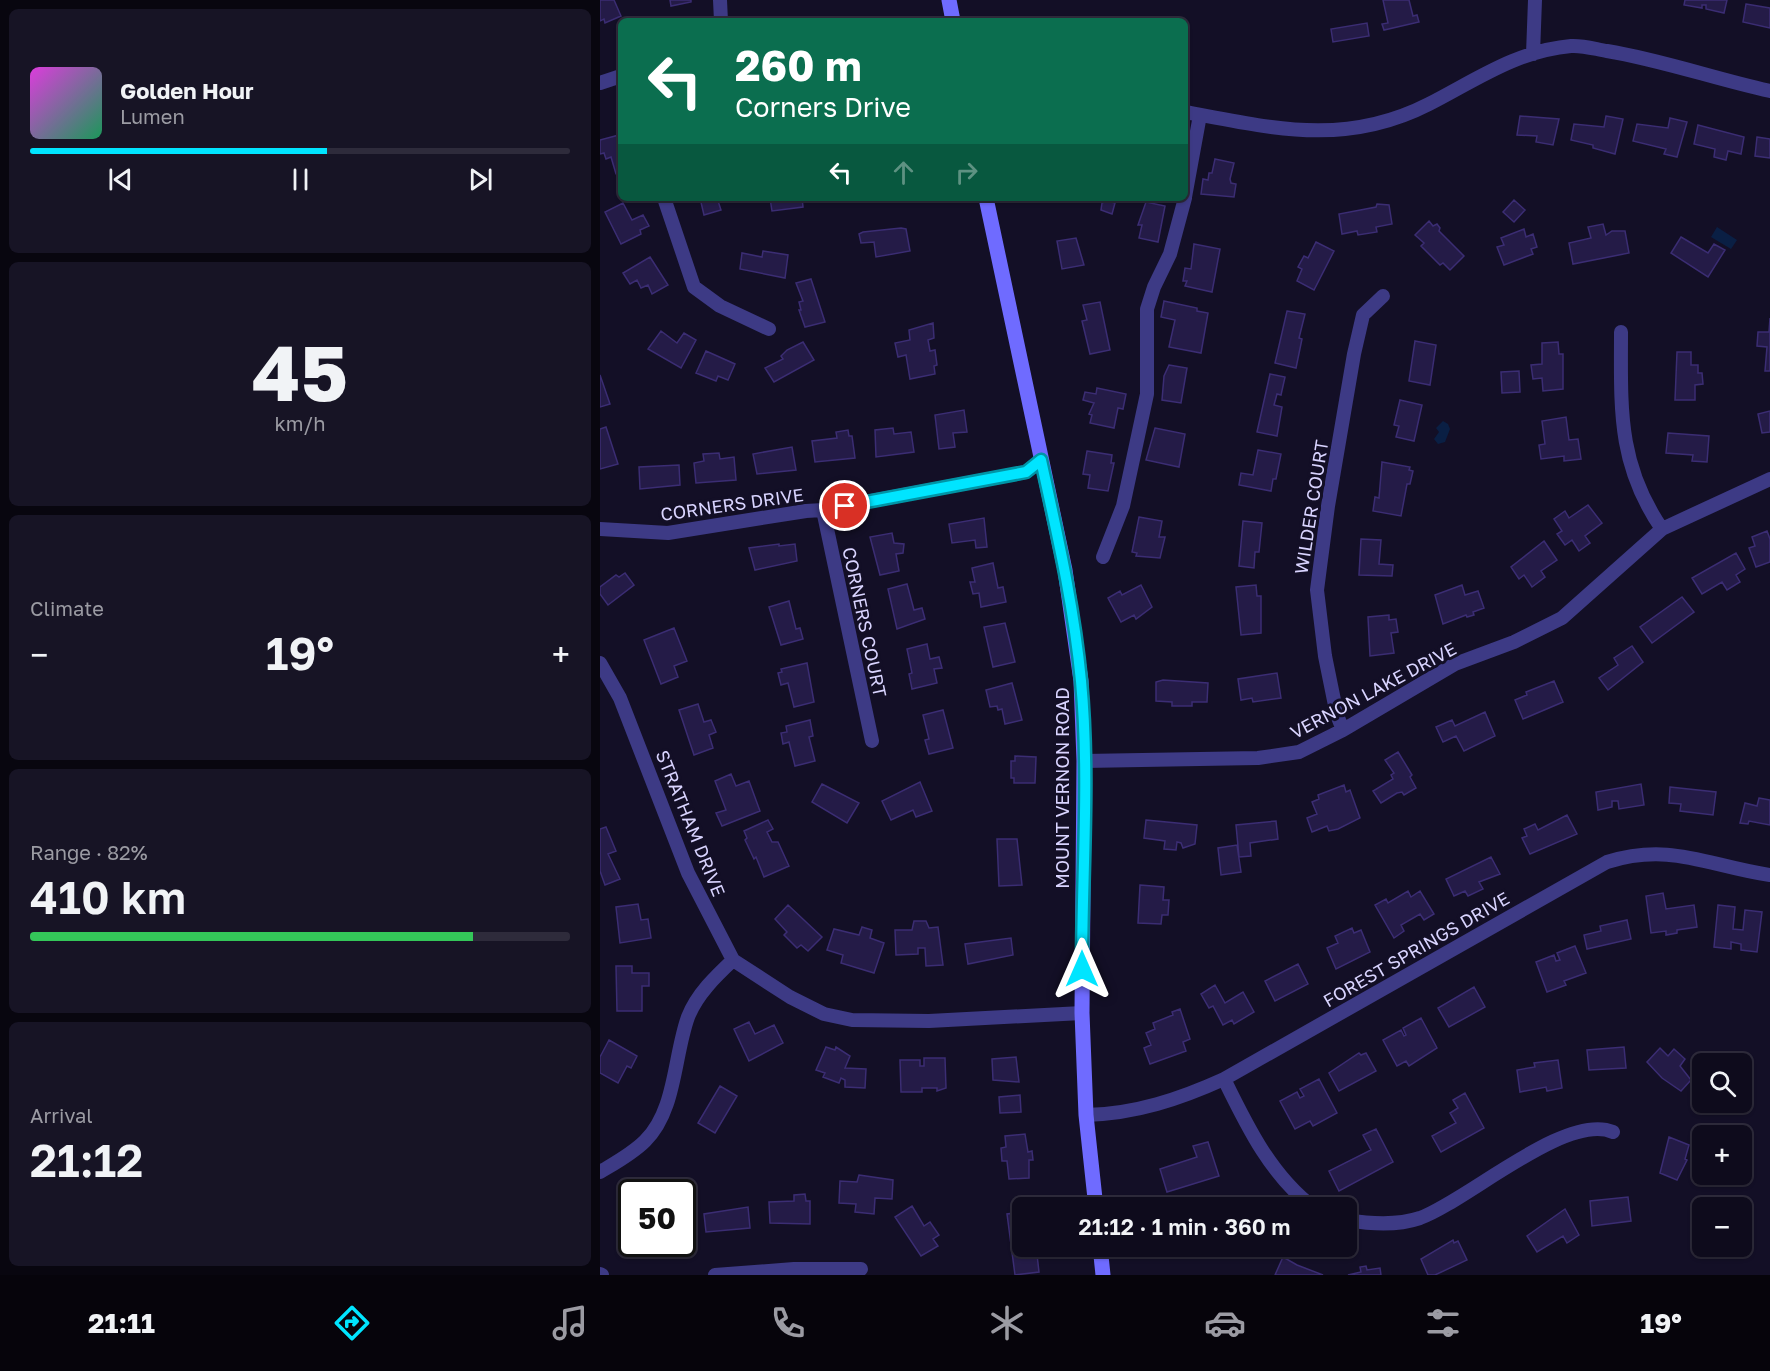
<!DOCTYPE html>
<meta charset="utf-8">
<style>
:root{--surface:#0e0b1c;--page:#171425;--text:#f1f3f6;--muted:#9b9ba3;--line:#2e2b3b;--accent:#00e5ff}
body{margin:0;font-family:"Golos Text",sans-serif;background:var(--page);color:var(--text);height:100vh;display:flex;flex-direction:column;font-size:22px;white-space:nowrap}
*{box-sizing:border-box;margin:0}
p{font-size:20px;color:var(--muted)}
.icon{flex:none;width:33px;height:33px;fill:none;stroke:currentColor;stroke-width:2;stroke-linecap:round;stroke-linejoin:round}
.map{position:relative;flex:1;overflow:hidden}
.details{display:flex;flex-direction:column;gap:9px;padding:9px;background:#08060f;width:600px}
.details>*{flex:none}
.banner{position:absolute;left:18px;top:18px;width:570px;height:183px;border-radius:9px;box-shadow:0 2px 4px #0004,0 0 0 2px var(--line);background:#0b6e4f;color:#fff;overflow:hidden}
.buttons{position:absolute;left:1092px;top:1053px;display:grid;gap:12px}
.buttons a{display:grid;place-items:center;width:60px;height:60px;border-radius:9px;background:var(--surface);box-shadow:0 2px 4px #0004,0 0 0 2px var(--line);font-size:30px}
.speed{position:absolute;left:18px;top:1179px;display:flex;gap:12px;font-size:30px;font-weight:700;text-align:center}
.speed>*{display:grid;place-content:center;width:78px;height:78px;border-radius:50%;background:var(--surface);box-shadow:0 2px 4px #0004,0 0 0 2px var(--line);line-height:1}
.speed .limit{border:3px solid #111;border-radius:9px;background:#fff;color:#111}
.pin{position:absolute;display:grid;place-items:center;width:51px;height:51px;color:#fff;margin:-26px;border:3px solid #fff;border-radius:50%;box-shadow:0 2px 6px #0007}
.me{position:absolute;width:66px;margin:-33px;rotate:0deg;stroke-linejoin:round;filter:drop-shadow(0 0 4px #0008)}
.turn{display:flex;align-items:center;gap:21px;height:126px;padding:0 18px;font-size:27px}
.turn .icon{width:78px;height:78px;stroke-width:2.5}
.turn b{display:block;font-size:42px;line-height:51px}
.lanes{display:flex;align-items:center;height:57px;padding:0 18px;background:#0003;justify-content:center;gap:30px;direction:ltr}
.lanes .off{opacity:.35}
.big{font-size:45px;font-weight:600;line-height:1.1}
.details .widget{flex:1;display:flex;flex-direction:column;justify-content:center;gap:9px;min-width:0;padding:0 21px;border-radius:9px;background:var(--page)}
.details .dial{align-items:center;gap:0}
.dial b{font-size:78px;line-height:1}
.song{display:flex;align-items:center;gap:18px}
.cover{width:72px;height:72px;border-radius:9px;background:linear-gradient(135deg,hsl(300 70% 55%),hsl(150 70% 35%))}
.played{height:6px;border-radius:3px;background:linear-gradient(90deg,var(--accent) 55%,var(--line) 55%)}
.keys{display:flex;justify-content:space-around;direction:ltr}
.heat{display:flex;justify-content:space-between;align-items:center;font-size:33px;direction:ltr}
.charge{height:9px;border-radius:4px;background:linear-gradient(90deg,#34c759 82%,var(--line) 0)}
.trip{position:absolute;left:412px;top:1197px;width:345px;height:60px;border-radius:9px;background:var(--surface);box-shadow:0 2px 4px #0004,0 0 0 2px var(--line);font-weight:600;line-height:60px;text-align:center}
.dock{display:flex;height:96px;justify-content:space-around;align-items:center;background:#06040b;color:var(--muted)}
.dock .icon{width:42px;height:42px}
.dock .current{color:var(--accent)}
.dock b{font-size:27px;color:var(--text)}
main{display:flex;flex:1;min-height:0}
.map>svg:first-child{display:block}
.water{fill:#0a1f44}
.building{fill:#241b47;stroke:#3b2d73;stroke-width:1.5}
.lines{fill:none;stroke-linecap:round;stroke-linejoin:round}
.minor{stroke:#3d3a85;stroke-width:14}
.secondary{stroke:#6f6bff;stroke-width:15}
.route-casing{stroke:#0095a6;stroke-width:15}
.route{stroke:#00e5ff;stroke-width:10}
.labels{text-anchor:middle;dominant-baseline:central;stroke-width:6;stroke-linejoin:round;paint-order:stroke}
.street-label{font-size:18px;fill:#d9d4ff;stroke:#130f26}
</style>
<main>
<section class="details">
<div class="widget">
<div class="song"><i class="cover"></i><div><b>Golden Hour</b><p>Lumen</p></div></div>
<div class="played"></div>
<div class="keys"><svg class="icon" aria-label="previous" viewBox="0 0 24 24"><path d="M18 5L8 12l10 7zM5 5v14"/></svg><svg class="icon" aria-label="pause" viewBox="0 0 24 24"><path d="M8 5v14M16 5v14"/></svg><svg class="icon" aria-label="next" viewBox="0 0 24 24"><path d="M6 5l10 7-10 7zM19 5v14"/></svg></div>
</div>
<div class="widget dial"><b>45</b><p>km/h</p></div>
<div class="widget"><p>Climate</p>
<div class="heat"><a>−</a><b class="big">19°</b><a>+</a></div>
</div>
<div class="widget"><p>Range · 82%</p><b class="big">410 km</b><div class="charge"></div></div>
<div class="widget"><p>Arrival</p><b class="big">21:12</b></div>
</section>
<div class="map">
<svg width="1170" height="1275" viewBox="0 0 1170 1275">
<rect width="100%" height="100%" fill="#130f26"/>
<path class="water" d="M1117,227L1137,240L1131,249L1111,237Z
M843,421L848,424L850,429L845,442L838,444L834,439L839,432L836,428Z"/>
<path class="building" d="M0,0H14L21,16L5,23L4,19L0,21Z
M70,0H91V2L71,6Z
M783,0H809L813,16L817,15L819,22L784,30L782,24L788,23Z
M1085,0H1127L1124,13L1106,9V5H1102V8L1084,5Z
M1146,4L1170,8V28L1143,22Z
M767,23L769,36L733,42L731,29Z
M920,116L959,119L953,145L936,142L937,136L917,135Z
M1006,116L1023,119L1015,154L993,148V145L971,140L974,124L1004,127Z
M1070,118L1087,122L1077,157L1064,154L1066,149L1033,141L1037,124L1068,128Z
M1098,125L1144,137L1141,154L1128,151L1126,160L1114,157L1115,149L1094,144Z
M19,135L21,142L20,175L16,174L11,157L6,159L4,153L0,154V140Z
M1157,137L1170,139V158L1155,156Z
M615,159L634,163L630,179L631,183L636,184L634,197L601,194L603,179L608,180L609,173H612Z
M100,198H117L121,210L104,215Z
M170,198H202L203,207L172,211Z
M914,200L925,210L914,222L903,212Z
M507,201L515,203L512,214L501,210L502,203Z
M546,202L565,206L558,242L539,238L542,225H538Z
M23,203L32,220L43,215L49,226L40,230L41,234L21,244L5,212Z
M777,204L789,205L792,224L776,227L777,232L758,235L757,231L742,234L739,214L776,207Z
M829,221L833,226L837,224L840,228L839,231L864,256L850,270L843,263L840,265L821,246L824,243L815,235Z
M1003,224L1006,235L1012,231H1025L1029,253L973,264L969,243L991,238L988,227Z
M301,228L306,229L310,251L276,257L274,242L261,243L259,234L263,232Z
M924,229L926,237L933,234L937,247L931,249L933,254L904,265L897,247L904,245L901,238Z
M1081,237L1108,253L1114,244L1125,250L1108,277L1071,253Z
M476,238L484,265L462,269L457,241Z
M716,242L734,251L714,290L697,281L702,269L698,267L704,256L708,258Z
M594,244L620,249L612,292L585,286L587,281H583L585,268L591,269Z
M163,251L188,255L185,278L140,269L142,253L162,257Z
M50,257L68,285L52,294L48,285L41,288L37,280L30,284L23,273Z
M211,279L225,322L205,327L199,310H201L199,302L203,301L196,283Z
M564,301L597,308V311L608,313L601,353L569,347L575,320L561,317Z
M500,302L510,350L490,354L482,321L487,320L483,305Z
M687,311L705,314L699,338L702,339L696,368L675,363Z
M1170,318V371H1165L1167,347L1157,346L1158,332H1169Z
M333,323L334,338L328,340L330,351L335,350L337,365L334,366L335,374L310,379L306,355L298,357L295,343L310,340L309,330Z
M61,331L77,343L84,333L96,340L81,368L48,349Z
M815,341L836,345L830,385L809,381Z
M203,342L214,360L174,382L165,368L183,359L181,356L187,350Z
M958,342L959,354H963V389L943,391L942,378L933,379L931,365L942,364V343Z
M106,351L135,364L128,380L118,376L116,381L96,373Z
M1077,352H1091V365H1098V373H1102L1103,384L1095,385V400H1075Z
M569,365L587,368L581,403L562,400L564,376Z
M919,371L920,392L902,393L901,372Z
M670,374L685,377L681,395L677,394L674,405L682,407L677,436L657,432Z
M0,375L10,404L0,407Z
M497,388L526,394L523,409L518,408L514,428L490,423L492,415L489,414L494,403L483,400L485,392L496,394Z
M800,400L822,405L814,441L796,437L799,426L794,425Z
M364,410L367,432L353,433L355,447L339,449L335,415Z
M1170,411V432L1162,433L1158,414Z
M966,417L969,440L978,439L981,459L964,461V456L941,459L939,445L945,444L942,421Z
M6,427L18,464L0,469V429Z
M293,428L294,434L311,432L314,452L276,457L275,430Z
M555,428L585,434L579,467L546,460Z
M248,430L249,436H252L255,458L215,462L212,441L237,438L236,432Z
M1068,433L1109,436L1107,462L1092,461L1093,455L1066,453Z
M192,447L196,470L157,474L153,454Z
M658,450L681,454L676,479H673L671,491L639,485L641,473L653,475Z
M487,451L512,455L511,463H514L508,491L488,488L490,475L483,474Z
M119,453L120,459L134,457L136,480L96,483L94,463L104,461L103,454Z
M782,462L810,467L809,470L813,471L810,484H807L801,516L773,511L775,497L779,498Z
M79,465L80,485L40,489L39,467Z
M988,505L1002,523L985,536L990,543L979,551L972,540L965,545L957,534L962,531L954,519L965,511L969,518Z
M539,517L562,521L559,537H565L560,558L536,556L537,553L532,552Z
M384,518L387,547L376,548L375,540L352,543L349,524Z
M643,521L662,523L659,552H655L654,568L639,566Z
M1167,531L1170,539V562L1156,567L1149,548L1155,546L1152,537Z
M292,533L294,543L304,544L303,553L296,554L299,571L280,575L270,537Z
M761,539L781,540L779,564L793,565L792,576L759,575Z
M944,541L957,560L941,571L945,577L932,587L924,575L919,579L911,567Z
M179,544V546L195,544L197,561L155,570L149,548Z
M1136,553L1145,569L1136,575L1140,582L1127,590L1122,582L1102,594L1092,578Z
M393,563L398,588L403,587L406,602L381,607L379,593L373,594L370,582H375L372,568Z
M25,573L34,585L8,605L0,594V587L16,575L19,577Z
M307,584L314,610L322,608L325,619L297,629L288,589Z
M541,585L552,607L536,619L534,615L521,622L508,598L520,591L522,595Z
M656,585L657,596H661V633L641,635L636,587Z
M862,585L865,595L878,591L884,608L873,612L874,615L867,617L866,615L843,624L835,595Z
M1082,597L1094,612L1052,643L1040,627Z
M189,601L196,629L200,628L203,639L181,645L169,607Z
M789,615V620L796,619L798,632L791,633L794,653L770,656L768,617Z
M405,623L415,662L393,667L384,627Z
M74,628L87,661L74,666L78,677L61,684L44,640Z
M327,644L330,659L339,657L342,668L334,669L337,683L312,689L309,674L312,673L307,649Z
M1032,646L1043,662L1008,690L999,678L1018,665L1014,658Z
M207,663L214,702L194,707L188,683L181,685L178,673L182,672L181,669Z
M677,673L681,698L653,702L652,698L641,700L638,679Z
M563,680L608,683L607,702H592V706H572V702L556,701V682Z
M954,681L963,702L923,719L915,700L927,695L926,692Z
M412,683L422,720L405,724L402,709L398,710L397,706L390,707L386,690Z
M98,704L104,722L111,720L116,732L109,735L113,748L94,755L79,710Z
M343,710L353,748L329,754L325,740L329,739L323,715Z
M885,712L895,736L864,751L856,736L843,742L836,727L852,720L855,726Z
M210,720L213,736L209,737L215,761L195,766L189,742L183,744L181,733L187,732L186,726Z
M798,752L812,775L810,777L816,788L804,795L802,792L797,793L781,803L773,791L793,779L791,775L794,773L785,760Z
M415,756L436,757L435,783H414V778H411V761H415Z
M131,774L136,786L149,781L160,811L122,826L116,813L126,810L115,781Z
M320,782L332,811L316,817L313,810L291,820L282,801Z
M222,784L259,803L247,823L212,802Z
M1041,784L1044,805L1019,809L1018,801H1012V807L998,810L996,792Z
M744,785L746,792L750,790L760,818L738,829L729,831L727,826L712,832L707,818L717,814L712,802L719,799L718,795Z
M1070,787L1116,792L1113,815L1080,811L1081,804L1069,803Z
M1159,798L1170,800V825L1149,821L1148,824L1140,823L1145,803L1157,806Z
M967,815L977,834L930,854L922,838L927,836L924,829L935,824L938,830Z
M168,820L173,829L167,832L172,842H178L189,866L164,877L156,857L154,859L145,840L147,838L144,831Z
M546,820L597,825L595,844L583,848L581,843L577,842L576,850L564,849L565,841L544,838Z
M676,821L678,839L650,843L651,856L639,857L636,825Z
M6,827L16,851L8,854L20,879L5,885L0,871V829Z
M397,839H417L422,885L399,886Z
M637,845L641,872L621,875L618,848Z
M891,857L900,874L879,882L883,889L868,896L865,891L854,896L846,879Z
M540,885L564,887L563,900H569L568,915H562L561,924L538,923Z
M808,891L811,897L820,891L834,914L824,920L820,914L801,925L804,931L794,938L775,905L786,899L788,903Z
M1063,893L1066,909L1094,905L1097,927L1077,930V933L1066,935V931L1051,933L1046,896Z
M38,904L41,920L48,919L51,938L20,943L16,907Z
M188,905L222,937L208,951L201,945L197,948L184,935L187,932L175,919Z
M1118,905L1135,907L1133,929L1143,930L1145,910L1162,912L1157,952L1141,950V944L1131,942V949L1114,947Z
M1027,920L1031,939L987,949L984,935L1001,931L1000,926Z
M314,921H326L329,928L338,927L343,965L326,966L325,948H318V954L296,955L295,930H312Z
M262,927L272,930L270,938L284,943L274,973L241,963L243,955L227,950L234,929L259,935Z
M752,928L754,933L761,930L770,952L736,969L727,948L738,943L735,936Z
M411,938L413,955L368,964L365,944Z
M975,946L986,973L964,981L966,985L947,992L936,962L954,955L956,961L960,960L957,953Z
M698,964L708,984L675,1001L665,981Z
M16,966H32V973H49V986H42V1011H17Z
M615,985L625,1003L643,992L654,1012L634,1024L632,1020L623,1025L613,1006L609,1008L601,994Z
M874,987L885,1007L849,1027L838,1008Z
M580,1009L590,1039L583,1042L586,1051L550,1064L544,1048L551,1045L546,1033L555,1029L553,1023L573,1015L572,1012Z
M821,1018L837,1048L809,1066L806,1061L797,1066L783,1040L801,1030L804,1036L806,1035L803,1028Z
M149,1022L155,1034L174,1025L183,1043L149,1061L134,1029Z
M9,1040L37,1056L31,1068L27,1066L18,1083L0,1073V1057Z
M226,1047L235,1050L236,1047L250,1056L245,1068L266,1069L265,1088L245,1087V1080L241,1078L239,1083L223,1077L225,1073L216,1070Z
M1024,1047L1026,1068L989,1070L987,1050Z
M1060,1048L1068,1056L1074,1049L1085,1059L1080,1066L1091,1080L1081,1091L1062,1078L1047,1062Z
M759,1053L761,1055L766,1053L776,1071L739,1091L729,1073Z
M416,1057L419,1082L393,1080L392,1059Z
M324,1058H345L346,1088L337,1091V1088H322V1092H301L300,1060H320V1066H324Z
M958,1060L962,1088L947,1091L946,1087L920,1092L917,1070L935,1067L934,1063Z
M719,1079L737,1113L713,1126L710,1121L695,1129L680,1101L697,1092L700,1098L704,1096L700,1089Z
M120,1086L137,1096L115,1133L98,1123Z
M865,1093L884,1128L841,1152L832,1136L856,1123L850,1113L858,1108L853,1100Z
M420,1095L421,1112L400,1113L399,1097Z
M1102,1100V1102H1112L1114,1107L1102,1111L1098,1102Z
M776,1129L793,1162L739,1191L729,1171L771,1150L763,1135Z
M425,1134L428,1152L432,1151L433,1160H429V1178L409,1179L407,1161H402L401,1148L406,1147L405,1136Z
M1069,1137L1089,1145L1085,1159L1087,1160L1077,1180L1060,1173Z
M608,1142L619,1176L567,1192L560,1169L597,1157L593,1146Z
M259,1175L293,1180L292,1199L275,1198L274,1214L255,1212L256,1204L239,1203L240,1181L257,1182Z
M205,1194L206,1201H210V1224L170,1223L169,1202L194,1201V1195Z
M1028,1197L1031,1221L992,1226L990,1201Z
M312,1206L324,1226L330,1222L339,1235L333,1239L338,1246L321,1256L295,1217Z
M148,1207L150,1228L106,1232L104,1214Z
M965,1209L979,1235L967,1243L963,1236L937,1252L927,1236Z
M423,1212V1246H436L439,1272L415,1275L407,1214Z
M853,1240L854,1243L858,1241L867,1260L835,1275H828L821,1259Z
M639,1246H661L663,1249L646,1258Z
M683,1257L697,1265L723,1275H675Z
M766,1266L767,1270L780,1268L781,1275H748L761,1272L760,1267Z"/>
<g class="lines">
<path class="minor" d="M120,0L121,21
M933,54L935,0
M0,83L21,76
M585,112C672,128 745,147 829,104C876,80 916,51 971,46C982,45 995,49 1007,51C1062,60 1115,79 1170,91
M585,197L600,115
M64,198L94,287L120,306L169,329
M1021,332C1021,407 1017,464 1062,529
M223,510L272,741
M0,529L68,533L206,511L223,510L426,472L441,460
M503,557L523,506L547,394V309L554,287L570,254L585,198
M0,663L20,698L88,873L133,960L190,997L224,1014L252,1020L329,1021L482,1013
M743,730L737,715L725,656L717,590L728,506L754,354L763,315L783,296
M484,761L658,758L699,752L743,730L855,664L914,642L962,618L1062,529L1170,479
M624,1079C647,1126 671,1176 714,1208
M486,1115C535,1114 580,1099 624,1079L1007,862C1071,842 1108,866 1170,875
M0,1172C15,1163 32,1154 45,1141C76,1111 74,1055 88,1017C97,994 116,976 133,960
M747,1220C771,1224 796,1226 820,1218C867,1201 966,1112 1013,1132
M0,1274L2,1275
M115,1275L194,1269H261"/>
<path class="secondary" d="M349,0L353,21
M386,198L465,570L481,681L484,761L482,1013L486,1115L496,1208
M500,1246L503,1275"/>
</g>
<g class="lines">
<defs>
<path id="route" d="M245,506L426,472L441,460C457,533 474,606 481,681C490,776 482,873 482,969"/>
</defs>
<use href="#route" class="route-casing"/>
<use href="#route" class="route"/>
</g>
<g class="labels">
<g class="street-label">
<text transform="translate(132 504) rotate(-8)">CORNERS DRIVE</text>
<text transform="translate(711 507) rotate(-81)">WILDER COURT</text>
<text transform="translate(265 622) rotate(78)">CORNERS COURT</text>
<text transform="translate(773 690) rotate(-28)">VERNON LAKE DRIVE</text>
<text transform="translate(462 788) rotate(-90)">MOUNT VERNON ROAD</text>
<text transform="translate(91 823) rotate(68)">STRATHAM DRIVE</text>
<text transform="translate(816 949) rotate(-30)">FOREST SPRINGS DRIVE</text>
</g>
</g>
</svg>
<div class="buttons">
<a><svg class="icon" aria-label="search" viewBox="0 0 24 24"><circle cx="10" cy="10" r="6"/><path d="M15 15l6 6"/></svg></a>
<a>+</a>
<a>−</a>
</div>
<div class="speed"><div class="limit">50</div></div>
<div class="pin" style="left:245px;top:506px;background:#d93025"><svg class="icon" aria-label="arrive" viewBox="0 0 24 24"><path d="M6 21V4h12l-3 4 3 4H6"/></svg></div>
<svg class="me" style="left:482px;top:969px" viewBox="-20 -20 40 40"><path d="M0-17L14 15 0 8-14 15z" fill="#00e5ff" stroke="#fff" stroke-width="4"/></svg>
<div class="trip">21:12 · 1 min · 360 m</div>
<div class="banner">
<div class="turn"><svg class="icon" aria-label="left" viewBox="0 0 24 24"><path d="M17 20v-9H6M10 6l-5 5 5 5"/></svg><div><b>260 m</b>Corners Drive</div></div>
<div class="lanes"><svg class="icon" aria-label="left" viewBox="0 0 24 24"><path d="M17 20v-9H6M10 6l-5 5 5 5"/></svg><svg class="icon off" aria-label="ahead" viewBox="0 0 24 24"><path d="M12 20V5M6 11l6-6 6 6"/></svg><svg class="icon off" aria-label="right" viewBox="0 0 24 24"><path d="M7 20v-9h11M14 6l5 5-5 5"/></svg></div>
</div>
</div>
</main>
<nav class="dock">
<b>21:11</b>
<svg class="icon current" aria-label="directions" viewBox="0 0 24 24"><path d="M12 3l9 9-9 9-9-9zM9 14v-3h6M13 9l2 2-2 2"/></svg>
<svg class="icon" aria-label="music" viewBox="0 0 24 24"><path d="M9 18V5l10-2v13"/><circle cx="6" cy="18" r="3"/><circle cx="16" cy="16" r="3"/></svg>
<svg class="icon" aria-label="phone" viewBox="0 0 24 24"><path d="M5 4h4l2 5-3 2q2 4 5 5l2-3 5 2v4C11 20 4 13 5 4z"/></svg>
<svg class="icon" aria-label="climate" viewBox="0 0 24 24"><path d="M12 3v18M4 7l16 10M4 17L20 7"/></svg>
<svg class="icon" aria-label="car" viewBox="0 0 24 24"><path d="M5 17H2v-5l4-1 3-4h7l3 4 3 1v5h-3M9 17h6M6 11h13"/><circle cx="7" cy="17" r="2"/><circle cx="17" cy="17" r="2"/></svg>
<svg class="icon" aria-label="filters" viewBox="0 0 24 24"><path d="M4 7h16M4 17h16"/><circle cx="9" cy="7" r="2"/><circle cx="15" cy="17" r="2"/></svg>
<b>19°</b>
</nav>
